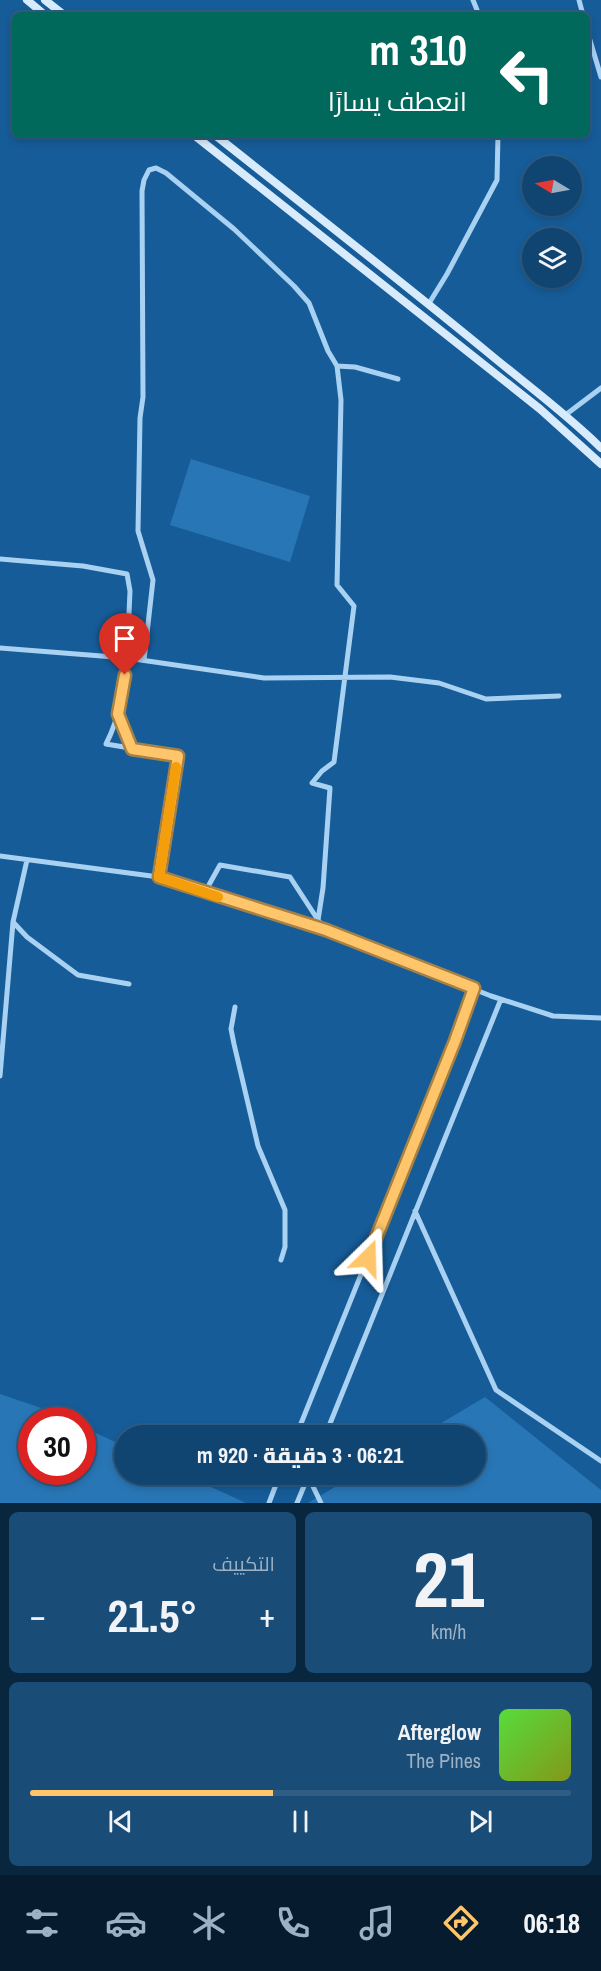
<!DOCTYPE html>
<html lang="ar">
<meta charset="utf-8">
<style>
:root{--surface:#104572;--page:#194c77;--text:#f1f3f6;--muted:#9cb1c4;--line:#305d84;--accent:#ffc56a}
body{margin:0;font-family:"Archivo Narrow",Cairo,sans-serif;background:var(--page);color:var(--text);direction:rtl;height:100vh;display:flex;flex-direction:column;font-size:22px;white-space:nowrap}
*{box-sizing:border-box;margin:0}
p{font-size:20px;color:var(--muted)}
.icon{flex:none;width:33px;height:33px;fill:none;stroke:currentColor;stroke-width:2;stroke-linecap:round;stroke-linejoin:round}
.map{position:relative;height:1503px;overflow:hidden;direction:ltr}
.side{display:flex;flex-direction:column;gap:9px;padding:9px;background:#09263f;flex:1}
.side>*{flex:none}
.guide{position:absolute;left:12px;top:12px;width:578px;height:126px;border-radius:9px;box-shadow:0 3px 9px #0003,0 0 0 2px var(--line);direction:rtl;background:#00695c;color:#fff;overflow:hidden}
.needle{width:39px;rotate:280deg}
.buttons{position:absolute;left:522px;top:156px;display:grid;gap:12px}
.buttons a{display:grid;place-items:center;width:60px;height:60px;border-radius:50%;background:var(--surface);box-shadow:0 3px 9px #0003,0 0 0 2px var(--line);font-size:30px}
.speed{position:absolute;left:18px;top:1407px;display:flex;gap:12px;font-size:30px;font-weight:700;text-align:center}
.speed>*{display:grid;place-content:center;width:78px;height:78px;border-radius:50%;background:var(--surface);box-shadow:0 3px 9px #0003,0 0 0 2px var(--line);line-height:1}
.speed .limit{border:9px solid #d22;background:#fff;color:#111}
.pin{position:absolute;display:grid;place-items:center;width:51px;height:51px;color:#fff;margin:-62px -26px;border-radius:50% 50% 50% 0;rotate:-45deg;box-shadow:0 0 6px #0007}
.pin .icon{rotate:45deg}
.me{position:absolute;width:66px;margin:-33px;rotate:22deg;stroke-linejoin:round;filter:drop-shadow(0 0 4px #0008)}
.turn{display:flex;align-items:center;gap:21px;height:126px;padding:0 24px;font-size:27px}
.turn .icon{width:78px;height:78px;stroke-width:2.5}
.turn b{display:block;font-size:42px;line-height:51px}
.big{font-size:45px;font-weight:800;line-height:1.1}
.side .tile{flex:1;display:flex;flex-direction:column;justify-content:center;gap:9px;min-width:0;padding:0 21px;border-radius:9px;background:var(--page)}
.side .dial{align-items:center;gap:0}
.dial b{font-size:78px;line-height:1}
.song{display:flex;align-items:center;gap:18px}
.cover{width:72px;height:72px;border-radius:9px;background:linear-gradient(135deg,hsl(110 70% 55%),hsl(70 70% 35%))}
.played{height:6px;border-radius:3px;background:linear-gradient(90deg,var(--accent) 45%,var(--line) 45%)}
.keys{display:flex;justify-content:space-around;direction:ltr}
.heat{display:flex;justify-content:space-between;align-items:center;font-size:33px;direction:ltr}
.side .tiles{flex:1;display:grid;gap:9px;grid-template-columns:1fr 1fr}
.tile:last-child{grid-column:span 2}
.trip{position:absolute;left:114px;top:1425px;width:372px;height:60px;border-radius:30px;background:var(--surface);box-shadow:0 3px 9px #0003,0 0 0 2px var(--line);font-weight:800;line-height:60px;text-align:center;direction:rtl}
.dock{display:flex;height:96px;justify-content:space-around;align-items:center;background:#061c2e;color:var(--muted)}
.dock .icon{width:42px;height:42px}
.dock .active{color:var(--accent)}
.dock b{font-size:27px;color:var(--text)}
.map>svg:first-child{display:block}
.green{fill:#2976b6}
.lines{fill:none;stroke-linecap:round;stroke-linejoin:round}
.minor{stroke:#a9d1f2;stroke-width:5}
.secondary{stroke:#d8ebfc;stroke-width:8}
.route-casing{stroke:#a68045;stroke-width:15}
.route{stroke:#ffc56a;stroke-width:10}
.slow{stroke:#f59e0b;stroke-width:10}
</style>
<div class="map">
<svg width="601" height="1503" viewBox="0 0 601 1503">
<rect width="100%" height="100%" fill="#165c98"/>
<path class="green" d="M191,459L310,496L290,562L170,525Z
M0,1394L47,1410L69,1420H32V1472H82L83,1427L124,1446V1474L185,1475L246,1503H0Z
M485,1397L601,1490V1503H308L355,1475L476,1474V1436L421,1435Z"/>
<g class="lines">
<path class="minor" d="M473,0L479,15
M579,0L583,15
M586,27L601,77
M428,305L447,274L497,180L498,135
M564,416L601,388
M0,559L83,566L127,574L130,591L127,658L0,648
M144,660L153,580L138,531L140,418L143,397L142,191L144,180L149,170L156,168L166,173L234,229L294,286L309,303L328,351L337,366L355,367L398,379
M119,716L132,749
M0,856L159,877L326,930L491,996L553,1016L601,1018
M159,877L178,756L106,744C120,717 124,688 127,658L264,678L390,677L439,683L486,699L559,696
M205,892L220,865L290,877L318,920
M13,922L27,937L78,975L129,984
M325,929L318,920L323,888L330,788L312,783L322,771L334,762L354,606L337,585L341,400L337,366
M235,1007L231,1029L234,1044L258,1146L285,1210V1247L281,1260
M0,1076L13,922L27,860
M415,1211L496,1390L601,1461
M296,1436L455,1041L474,988
M325,1436L501,999
M308,1476L321,1503
M269,1503L280,1474
M297,1503L309,1474"/>
<path class="secondary" d="M27,0L45,15
M45,0L64,15
M194,135L540,409L601,464
M215,135C306,207 397,278 486,351C523,382 567,414 601,448"/>
</g>
<g class="lines">
<defs>
<path id="route" d="M125,675L118,714L132,749L178,756L159,877L326,930L474,988L455,1041L368,1258"/>
</defs>
<use href="#route" class="route-casing"/>
<use href="#route" class="route"/>
<path class="slow" d="M176,767L159,877L218,897"/>
</g>
</svg>
<div class="buttons">
<a><svg class="needle" viewBox="-14 -14 28 28"><path d="M0-13l5 13h-10z" fill="#e53935"/><path d="M0 13l5-13h-10z" fill="#9cb1c4"/></svg></a>
<a><svg class="icon" aria-label="layers" viewBox="0 0 24 24"><path d="M12 4l9 5-9 5-9-5zM3 14l9 5 9-5"/></svg></a>
</div>
<div class="speed"><div class="limit">30</div></div>
<div class="pin" style="left:125px;top:675px;background:#d93025"><svg class="icon" aria-label="arrive" viewBox="0 0 24 24"><path d="M6 21V4h12l-3 4 3 4H6"/></svg></div>
<svg class="me" style="left:368px;top:1258px" viewBox="-20 -20 40 40"><path d="M0-17L14 15 0 8-14 15z" fill="#ffc56a" stroke="#fff" stroke-width="4"/></svg>
<div class="trip">06:21 · 3 دقيقة · 920 m</div>
<div class="guide">
<div class="turn"><svg class="icon" aria-label="left" viewBox="0 0 24 24"><path d="M17 20v-9H6M10 6l-5 5 5 5"/></svg><div><b>310 m</b>انعطف يسارًا</div></div>
</div>
</div>
<section class="side">
<div class="tiles">
<div class="tile dial"><b>21</b><p>km/h</p></div>
<div class="tile"><p>التكييف</p>
<div class="heat"><a>−</a><b class="big">21.5°</b><a>+</a></div>
</div>
<div class="tile">
<div class="song"><i class="cover"></i><div><b>Afterglow</b><p>The Pines</p></div></div>
<div class="played"></div>
<div class="keys"><svg class="icon" aria-label="previous" viewBox="0 0 24 24"><path d="M18 5L8 12l10 7zM5 5v14"/></svg><svg class="icon" aria-label="pause" viewBox="0 0 24 24"><path d="M8 5v14M16 5v14"/></svg><svg class="icon" aria-label="next" viewBox="0 0 24 24"><path d="M6 5l10 7-10 7zM19 5v14"/></svg></div>
</div>
</div>
</section>
<nav class="dock">
<b>06:18</b>
<svg class="icon active" aria-label="directions" viewBox="0 0 24 24"><path d="M12 3l9 9-9 9-9-9zM9 14v-3h6M13 9l2 2-2 2"/></svg>
<svg class="icon" aria-label="music" viewBox="0 0 24 24"><path d="M9 18V5l10-2v13"/><circle cx="6" cy="18" r="3"/><circle cx="16" cy="16" r="3"/></svg>
<svg class="icon" aria-label="phone" viewBox="0 0 24 24"><path d="M5 4h4l2 5-3 2q2 4 5 5l2-3 5 2v4C11 20 4 13 5 4z"/></svg>
<svg class="icon" aria-label="climate" viewBox="0 0 24 24"><path d="M12 3v18M4 7l16 10M4 17L20 7"/></svg>
<svg class="icon" aria-label="car" viewBox="0 0 24 24"><path d="M5 17H2v-5l4-1 3-4h7l3 4 3 1v5h-3M9 17h6M6 11h13"/><circle cx="7" cy="17" r="2"/><circle cx="17" cy="17" r="2"/></svg>
<svg class="icon" aria-label="filters" viewBox="0 0 24 24"><path d="M4 7h16M4 17h16"/><circle cx="9" cy="7" r="2"/><circle cx="15" cy="17" r="2"/></svg>
</nav>
